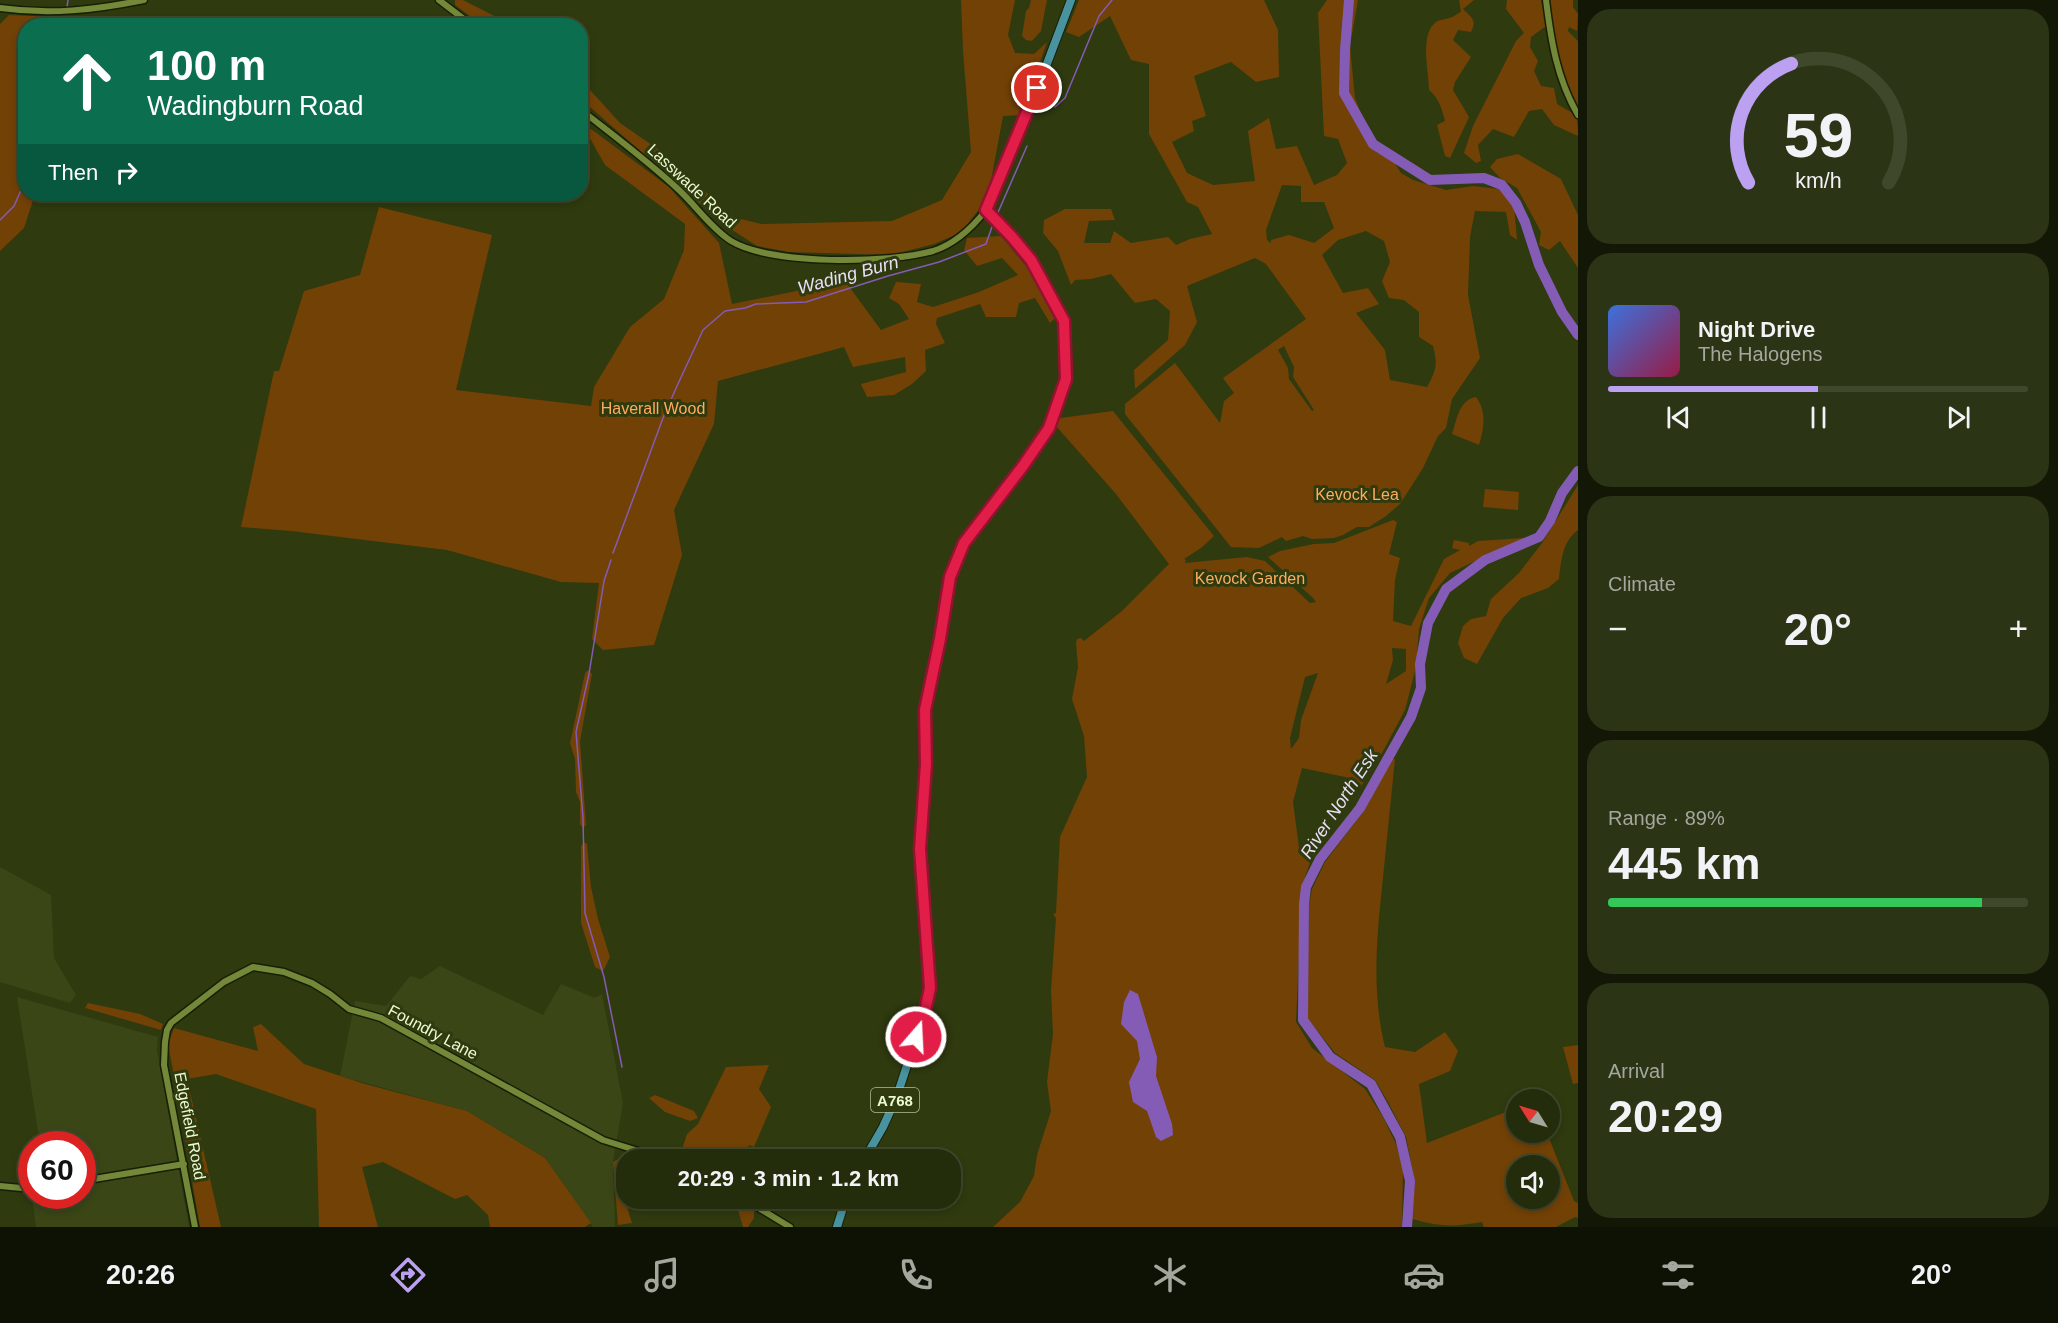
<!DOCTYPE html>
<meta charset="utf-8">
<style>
:root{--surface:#232c0b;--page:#2b3414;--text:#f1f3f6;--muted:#a3a79d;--line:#40482c;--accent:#bca0f2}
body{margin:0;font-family:Arial,sans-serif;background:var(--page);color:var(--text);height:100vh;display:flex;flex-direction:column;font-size:22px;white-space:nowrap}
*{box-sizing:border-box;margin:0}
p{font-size:20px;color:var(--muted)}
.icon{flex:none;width:33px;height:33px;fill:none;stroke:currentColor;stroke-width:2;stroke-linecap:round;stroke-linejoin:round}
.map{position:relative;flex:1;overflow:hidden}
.drawer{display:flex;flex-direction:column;gap:9px;padding:9px;background:#131806;width:480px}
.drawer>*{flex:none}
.banner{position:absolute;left:18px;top:18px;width:570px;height:183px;border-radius:24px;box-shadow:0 3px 9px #0003,0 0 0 2px var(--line);background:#0b6e4f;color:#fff;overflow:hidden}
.needle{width:39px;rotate:307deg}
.controls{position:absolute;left:1506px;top:1089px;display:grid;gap:12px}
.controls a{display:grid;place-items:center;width:54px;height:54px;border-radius:50%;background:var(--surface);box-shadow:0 3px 9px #0003,0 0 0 2px var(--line);font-size:30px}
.speed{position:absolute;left:18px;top:1131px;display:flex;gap:12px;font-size:30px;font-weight:700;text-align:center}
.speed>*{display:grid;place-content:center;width:78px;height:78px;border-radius:50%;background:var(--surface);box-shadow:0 3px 9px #0003,0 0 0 2px var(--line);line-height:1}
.speed .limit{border:9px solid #d22;background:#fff;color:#111}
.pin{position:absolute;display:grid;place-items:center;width:51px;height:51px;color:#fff;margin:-26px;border:3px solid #fff;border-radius:50%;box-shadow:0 2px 6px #0007}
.me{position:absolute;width:66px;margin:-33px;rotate:19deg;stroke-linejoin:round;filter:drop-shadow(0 0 4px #0008)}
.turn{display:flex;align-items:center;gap:21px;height:126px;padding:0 30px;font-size:27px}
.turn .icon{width:78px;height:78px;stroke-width:2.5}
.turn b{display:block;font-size:42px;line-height:51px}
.then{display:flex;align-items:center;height:57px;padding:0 30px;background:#0003;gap:12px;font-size:22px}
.big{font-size:45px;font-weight:800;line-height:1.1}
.drawer .card{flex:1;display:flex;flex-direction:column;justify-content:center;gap:9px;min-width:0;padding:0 21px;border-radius:24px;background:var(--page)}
.drawer .dial{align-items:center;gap:0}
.dial svg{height:156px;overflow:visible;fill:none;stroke:var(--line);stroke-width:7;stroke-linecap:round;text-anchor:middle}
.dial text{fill:var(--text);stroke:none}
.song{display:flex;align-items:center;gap:18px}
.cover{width:72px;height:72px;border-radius:9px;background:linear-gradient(135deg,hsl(220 70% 55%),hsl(340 70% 35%))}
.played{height:6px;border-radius:3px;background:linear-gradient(90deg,var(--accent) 50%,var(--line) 50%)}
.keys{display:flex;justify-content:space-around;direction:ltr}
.heat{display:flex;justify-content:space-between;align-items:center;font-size:33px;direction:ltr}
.charge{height:9px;border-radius:4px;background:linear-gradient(90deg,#34c759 89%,var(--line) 0)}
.trip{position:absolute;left:616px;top:1149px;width:345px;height:60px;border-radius:24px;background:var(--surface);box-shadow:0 3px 9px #0003,0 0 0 2px var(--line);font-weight:800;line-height:60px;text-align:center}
.menu{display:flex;height:96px;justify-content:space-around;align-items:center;background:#0e1204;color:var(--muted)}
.menu .icon{width:42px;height:42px}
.menu .active{color:var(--accent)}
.menu b{font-size:27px;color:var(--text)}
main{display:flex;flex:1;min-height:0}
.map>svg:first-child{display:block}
.built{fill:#3a4616}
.green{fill:#724106;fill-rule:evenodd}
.water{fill:#845cb6}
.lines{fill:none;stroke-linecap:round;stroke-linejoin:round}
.stream{stroke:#845cb6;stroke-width:1.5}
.river{stroke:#845cb6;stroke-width:10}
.tertiary-casing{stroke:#191f06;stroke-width:9}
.primary-casing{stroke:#191f06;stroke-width:10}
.tertiary{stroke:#738838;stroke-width:6}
.primary{stroke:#48939f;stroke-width:8}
.route-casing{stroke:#92132f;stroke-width:15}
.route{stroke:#e11d48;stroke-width:10}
.labels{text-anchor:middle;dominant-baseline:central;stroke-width:6;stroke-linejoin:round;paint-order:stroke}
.shield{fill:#2f3a0f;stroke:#b3c097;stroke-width:1.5}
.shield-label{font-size:15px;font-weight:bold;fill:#ecfad1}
.street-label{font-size:16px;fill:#ecfad1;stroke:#2f3a0f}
.park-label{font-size:16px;fill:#ffac5d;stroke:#2f3a0f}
.water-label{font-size:18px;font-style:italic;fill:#e8dff8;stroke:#2f3a0f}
</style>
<main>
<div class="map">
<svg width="1578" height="1227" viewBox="0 0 1578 1227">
<rect width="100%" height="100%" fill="#2f3a0f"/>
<path class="built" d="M0,867L51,895L54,958L76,995L70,1003L0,982Z
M440,966L543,1015L561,984L595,998L602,994L623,1103L613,1162L615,1227H593L545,1158L467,1111L340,1076L355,1001L386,1006L410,976L421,979Z
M17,997L158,1037L157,1050L189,1227H36L32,1198L35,1196H82V1144H40Z"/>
<path class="green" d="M455,0H463L512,25H482L455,5Z
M961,0H1015L1008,35L1015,53L1034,54L1047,42L1022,115L1003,116L988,197L962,232L934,244L891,255L789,252L757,246L723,224L581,99V80L620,123L662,152L733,217L761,224L892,221L942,200L971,152L963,51Z
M1031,0H1047L1041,31L1032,41L1026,40L1022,36L1026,11L1029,8Z
M1079,0H1264L1278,30L1279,77L1256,82L1231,62L1194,76L1206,116L1192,121L1194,131L1172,142L1187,173L1213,185L1255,181L1248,131L1269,118L1276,149L1297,146L1314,185L1337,175L1347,163L1338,139L1324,136L1318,13L1327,0H1358L1350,46L1355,98L1376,152L1394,162L1401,173L1413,180L1446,190L1473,186L1499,189L1514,205L1517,240L1510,235L1506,212L1475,211L1470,237L1468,295L1480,358L1452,399L1446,428L1438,436L1423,468L1400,504L1386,516L1369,527H1357L1343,535L1334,538L1312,539L1303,536L1286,541L1282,537L1259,548L1231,547L1125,414V404L1175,363L1220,423L1224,401L1234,393L1223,378L1306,319L1266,264L1255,258L1187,286L1197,322L1185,345L1135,389L1134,370L1168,340L1170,311L1156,299L1135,303L1111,274L1091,279L1075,280L1071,285L1058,251L1043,233L1044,220L1065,209H1111L1115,220L1089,221L1084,243H1110L1114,231L1131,243L1168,237L1176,245L1190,239L1212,234L1198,207L1187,202L1149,134V64L1131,60L1110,16L1079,37L1066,32ZM1282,185L1301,186V202H1324L1334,228L1314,243L1289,235L1271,240V243L1267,240L1266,230ZM1366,231L1384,241L1390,262L1382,281L1389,298L1404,300L1419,312V337L1433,346C1438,364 1436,371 1427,387L1390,380L1385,350L1356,313L1379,304L1368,288L1343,293L1322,255L1338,240ZM1284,346L1294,367L1293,377L1314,410L1312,411L1289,379L1288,368L1278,350Z
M1459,0H1474L1463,9C1472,18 1477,20 1471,32L1458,30L1453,40L1471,57L1455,82L1453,90L1469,117L1450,158L1445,156L1437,125L1445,121C1442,109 1439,98 1429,90C1429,72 1419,35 1436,22C1440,19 1445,20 1449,18C1454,17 1456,14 1461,12Z
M1507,0H1541L1546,26L1531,37L1530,47L1538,61L1534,71L1541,86L1554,88L1557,104C1576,116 1578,111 1578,136L1554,125L1542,109L1529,111L1514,137L1493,129L1478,145L1481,161L1476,163L1464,153L1473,126L1516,41L1524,33L1506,9Z
M1550,0H1573V7L1578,14L1577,31L1569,27L1568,31L1578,41V108C1560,74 1554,39 1550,0Z
M9,15L56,17L61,21L59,25L26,26V194H35L24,228L0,251V24Z
M591,129L669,187L719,243L732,304L845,281L881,330L909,319L899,304L889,298L896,282L921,284L917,302L933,307L979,292L1018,275L1002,258L977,266L964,250L967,238L1001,236L1030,271L1055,318L1050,323L1035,298L1019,303L1016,317H986L980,304L937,318L936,324L945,343L925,350L926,371L912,384L894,395L867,397L861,384L906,372L905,357L853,367L844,347L718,381L714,424L674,510L682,555L654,645L603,650L592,639L599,583L561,582L447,550L291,531L241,527L274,371H279L304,291L360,275L379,207L492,235L456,390L591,406L594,387L630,327L664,299L684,250L685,224L605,165L587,133Z
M1518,154L1561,179L1578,215V268L1560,241L1549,250L1539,245L1541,232L1517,188L1500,178L1490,167L1497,159Z
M1476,397C1487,411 1484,429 1479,445L1452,434C1457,419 1459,400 1476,397Z
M1113,411L1214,536L1201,548L1184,559L1186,560L1185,563L1247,557L1265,561L1310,603L1316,602L1313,598L1268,557L1280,551L1314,544L1334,543L1393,520L1397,522L1389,554L1400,558L1395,580L1393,621L1411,626L1444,559L1460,550L1452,548L1454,540L1469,543V546L1478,541L1524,538L1450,573L1429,598L1419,629L1416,667L1405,710L1381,755L1360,788L1350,778L1302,768L1293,802L1300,855L1315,849L1302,885L1296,1022L1312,1048L1365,1089L1383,1117L1396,1144L1403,1170L1402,1227H993L1020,1202L1034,1176L1037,1155L1051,1111L1047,1082L1053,1034L1051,990L1056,918L1053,914L1056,913L1060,837L1087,777L1084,736L1072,699L1078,667L1076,643L1077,639L1081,638L1084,641L1122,611L1169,564L1116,494L1056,426L1060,418ZM1392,648L1406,649V671L1386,684L1393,660ZM1318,673L1301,720L1299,738L1291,749L1290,738L1305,677Z
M1578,485V530C1562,542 1561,561 1559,579L1548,588L1521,598L1503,618L1477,664L1464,658L1458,643L1463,626L1471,619L1486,616L1491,599L1519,573L1542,543Z
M1485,489L1519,492L1518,510L1483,507Z
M588,670L592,674L580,741L586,825L583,828L580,824V802L576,792L575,759L570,743L585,673Z
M1392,759H1395C1391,799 1387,838 1383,878C1377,934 1371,991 1385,1047L1415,1052L1445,1032L1458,1051L1450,1071L1419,1084L1427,1143L1516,1108V1132L1547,1133L1574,1201L1578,1203V1218L1575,1217L1556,1227H1484L1482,1222C1452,1227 1442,1227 1412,1219L1414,1178L1406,1137L1388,1102L1375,1080L1335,1053L1308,1019L1307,980L1309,905L1312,889L1325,862L1363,812ZM1516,1166H1550V1198H1516Z
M584,842L587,844L591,887L598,919L610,957L603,971L595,967L581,923V846Z
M88,1003L140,1014L163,1024L161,1030L85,1008Z
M261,1024L304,1064L365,1084L467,1111L545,1158L591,1223L585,1227H490L488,1215L467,1195L455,1199L383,1162L362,1167L378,1227H319L316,1109L216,1074L175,1081L168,1044L174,1028L258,1051L253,1027Z
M1578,1045V1083L1573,1084L1563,1047Z
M769,1065L759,1089L771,1107L754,1147L749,1145L745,1159H679L687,1134L698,1124L726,1067Z
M175,1082L188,1083L221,1227H200Z
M655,1095L694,1111L698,1118L690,1121L665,1112L649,1098Z
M620,1158L627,1160C621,1181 625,1202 632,1223L618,1225L613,1162Z
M727,1199H736L754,1210V1218L748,1227H743L736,1203Z"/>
<path class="water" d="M1130,990L1138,994L1157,1057L1156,1076L1172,1124L1173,1135L1161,1141L1156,1137L1147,1111L1133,1102L1129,1082L1140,1059L1137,1041L1121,1024L1124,1002Z"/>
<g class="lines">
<path class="stream" d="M67,7L68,0
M63,26L65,17
M1055,107L1065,98L1099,16L1112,0
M996,217L1027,146
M0,220L14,206L26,179
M613,553L663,418L677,386L703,330L725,311L745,308L756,304L806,302L888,276L939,262L986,244L994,221
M611,560L604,581L589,674L576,732L583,818L585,913L604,977L622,1067"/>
<path class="river" d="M1349,0L1345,50L1344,93L1373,144L1430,180L1484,178L1502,185L1516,203L1525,222L1539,265L1562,312L1578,335
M1407,1227L1410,1181L1400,1137L1371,1084L1330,1057L1303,1020L1304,904L1306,887L1320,859L1360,808L1411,717L1421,688L1420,664L1428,623L1446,589L1485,560L1539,537L1550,521L1562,493L1578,471"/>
<defs>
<path id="tertiary" d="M439,0L473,26
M1546,0C1551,41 1557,79 1578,115
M0,8C51,15 94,10 144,0
M580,109C614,136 648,161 679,190C697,207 711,228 731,241C771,265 888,264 933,251C955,244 972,228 986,210
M82,1181L184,1164
M0,1186L32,1189
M742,1198L790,1227
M195,1227L164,1065L165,1042L167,1030L171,1023L224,982L253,967L284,972L312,983L330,994L349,1009L381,1018L603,1140L667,1160"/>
<path id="primary" d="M864,1160L883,1127L897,1096L927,1004L929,971L920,849L926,764L925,710L940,639L950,577L964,543L1023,466L1049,427L1066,379L1067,357L1064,321L1031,260L1013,237L986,210L1025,122L1071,0
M837,1227L846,1198"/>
</defs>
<use href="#tertiary" class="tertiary-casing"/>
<use href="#primary" class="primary-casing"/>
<use href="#tertiary" class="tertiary"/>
<use href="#primary" class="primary"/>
</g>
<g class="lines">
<defs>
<path id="route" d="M916,1037L923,1020L930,988L920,849L926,764L925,710L940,639L950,577L964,543L1023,466L1049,428L1066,379L1064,321L1031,260L1012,237L986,210L1037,88"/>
</defs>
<use href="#route" class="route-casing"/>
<use href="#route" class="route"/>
</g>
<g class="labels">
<rect class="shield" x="871" y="1088" width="48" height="24" rx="4.5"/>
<g class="shield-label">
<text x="895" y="1100">A768</text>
</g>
<g class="street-label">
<text transform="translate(692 186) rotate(43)">Lasswade Road</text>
<text transform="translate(433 1032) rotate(28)">Foundry Lane</text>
<text transform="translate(190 1126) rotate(79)">Edgefield Road</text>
</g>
<g class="park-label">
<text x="653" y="408">Haverall Wood</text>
<text x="1357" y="494">Kevock Lea</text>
<text x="1250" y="578">Kevock Garden</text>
</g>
<g class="water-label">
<text transform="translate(848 275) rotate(-15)">Wading Burn</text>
<text transform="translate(1339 804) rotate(-57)">River North Esk</text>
</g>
</g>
</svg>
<div class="controls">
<a><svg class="needle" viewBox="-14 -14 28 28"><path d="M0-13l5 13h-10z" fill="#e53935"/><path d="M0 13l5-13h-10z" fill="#a3a79d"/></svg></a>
<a><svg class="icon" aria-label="sound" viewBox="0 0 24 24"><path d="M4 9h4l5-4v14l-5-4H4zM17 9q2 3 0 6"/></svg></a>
</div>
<div class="speed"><div class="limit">60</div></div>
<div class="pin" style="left:1037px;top:88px;background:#d93025"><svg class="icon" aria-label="arrive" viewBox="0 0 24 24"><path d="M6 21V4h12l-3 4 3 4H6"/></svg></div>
<svg class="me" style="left:916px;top:1037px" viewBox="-20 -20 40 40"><circle r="17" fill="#e11d48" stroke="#fff" stroke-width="3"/><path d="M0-11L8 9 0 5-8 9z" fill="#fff"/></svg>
<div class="trip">20:29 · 3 min · 1.2 km</div>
<div class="banner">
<div class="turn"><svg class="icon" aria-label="ahead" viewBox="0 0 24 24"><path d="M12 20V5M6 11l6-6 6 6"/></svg><div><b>100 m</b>Wadingburn Road</div></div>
<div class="then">Then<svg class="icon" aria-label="right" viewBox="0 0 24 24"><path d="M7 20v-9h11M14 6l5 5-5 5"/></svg></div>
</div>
</div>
<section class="drawer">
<div class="card dial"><svg viewBox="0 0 100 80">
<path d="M14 69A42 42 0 1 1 86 69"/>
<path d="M14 69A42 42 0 0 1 36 8" stroke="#bca0f2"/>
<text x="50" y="56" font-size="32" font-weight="700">59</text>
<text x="50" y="72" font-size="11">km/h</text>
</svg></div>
<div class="card">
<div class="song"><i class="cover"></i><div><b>Night Drive</b><p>The Halogens</p></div></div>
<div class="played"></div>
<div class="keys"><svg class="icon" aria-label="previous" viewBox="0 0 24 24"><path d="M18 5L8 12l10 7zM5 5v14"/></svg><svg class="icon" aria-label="pause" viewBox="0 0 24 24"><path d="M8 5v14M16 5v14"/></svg><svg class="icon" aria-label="next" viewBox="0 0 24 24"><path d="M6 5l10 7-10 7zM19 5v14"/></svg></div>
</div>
<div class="card"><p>Climate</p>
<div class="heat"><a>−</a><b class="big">20°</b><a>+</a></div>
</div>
<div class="card"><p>Range · 89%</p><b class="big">445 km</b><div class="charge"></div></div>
<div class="card"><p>Arrival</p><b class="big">20:29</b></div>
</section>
</main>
<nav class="menu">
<b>20:26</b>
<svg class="icon active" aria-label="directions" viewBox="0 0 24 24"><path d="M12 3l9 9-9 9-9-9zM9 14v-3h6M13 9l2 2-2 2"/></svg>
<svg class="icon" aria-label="music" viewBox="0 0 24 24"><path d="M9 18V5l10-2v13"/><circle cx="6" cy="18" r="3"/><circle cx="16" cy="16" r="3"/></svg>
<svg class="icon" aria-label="phone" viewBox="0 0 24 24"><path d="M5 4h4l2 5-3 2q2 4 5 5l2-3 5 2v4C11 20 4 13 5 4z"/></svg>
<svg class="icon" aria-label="climate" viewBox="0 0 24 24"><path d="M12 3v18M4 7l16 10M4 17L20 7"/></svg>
<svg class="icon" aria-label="car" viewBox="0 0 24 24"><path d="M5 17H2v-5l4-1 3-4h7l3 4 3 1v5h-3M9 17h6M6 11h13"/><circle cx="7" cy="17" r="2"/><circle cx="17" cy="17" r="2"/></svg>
<svg class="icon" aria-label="filters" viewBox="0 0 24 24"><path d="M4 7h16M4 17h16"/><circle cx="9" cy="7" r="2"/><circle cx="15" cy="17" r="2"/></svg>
<b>20°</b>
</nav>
